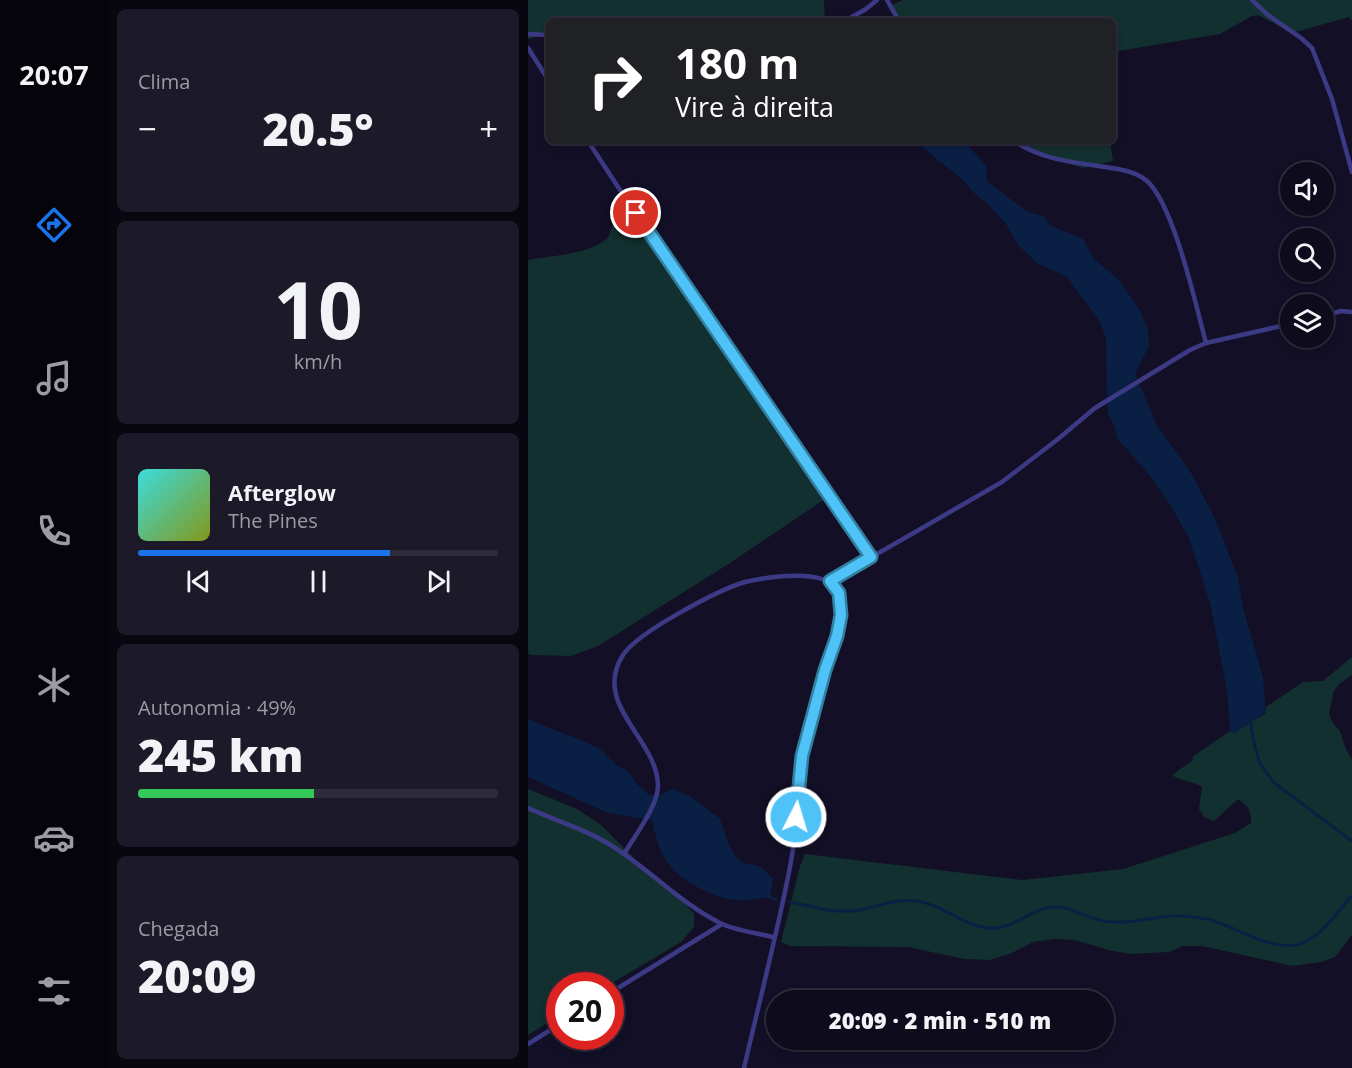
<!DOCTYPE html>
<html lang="pt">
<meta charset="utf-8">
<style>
:root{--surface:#0e0b1c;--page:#1c1929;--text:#f1f3f6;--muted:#9b9ba3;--line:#2e2b3b;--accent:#1a73e8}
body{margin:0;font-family:"Open Sans",sans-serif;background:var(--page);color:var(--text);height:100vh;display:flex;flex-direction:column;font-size:22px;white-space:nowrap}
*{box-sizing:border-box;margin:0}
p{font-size:20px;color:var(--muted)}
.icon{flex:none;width:33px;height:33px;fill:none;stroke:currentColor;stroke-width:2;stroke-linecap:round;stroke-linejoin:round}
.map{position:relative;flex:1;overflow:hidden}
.drawer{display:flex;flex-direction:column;gap:9px;padding:9px;background:#08060f;width:420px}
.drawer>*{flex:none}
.top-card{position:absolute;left:18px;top:18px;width:570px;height:126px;border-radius:9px;box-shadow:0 3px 9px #0003,0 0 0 2px var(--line);background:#202124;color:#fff;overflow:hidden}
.fabs{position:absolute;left:752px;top:162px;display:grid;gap:12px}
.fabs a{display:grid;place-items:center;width:54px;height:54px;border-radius:50%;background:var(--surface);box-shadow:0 3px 9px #0003,0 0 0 2px var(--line);font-size:30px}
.speed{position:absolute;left:18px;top:972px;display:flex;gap:12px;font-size:30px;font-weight:700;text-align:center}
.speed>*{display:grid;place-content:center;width:78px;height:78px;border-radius:50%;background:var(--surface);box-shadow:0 3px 9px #0003,0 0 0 2px var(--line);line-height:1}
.speed .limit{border:9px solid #d22;background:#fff;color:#111}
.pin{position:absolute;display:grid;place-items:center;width:51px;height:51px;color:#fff;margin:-26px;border:3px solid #fff;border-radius:50%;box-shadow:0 2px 6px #0007}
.me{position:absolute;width:66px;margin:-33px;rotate:5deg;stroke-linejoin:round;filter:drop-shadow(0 0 4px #0008)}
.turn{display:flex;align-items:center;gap:21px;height:126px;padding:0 30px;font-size:27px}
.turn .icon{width:78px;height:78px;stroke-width:2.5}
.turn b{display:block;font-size:42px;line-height:51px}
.big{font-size:45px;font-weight:800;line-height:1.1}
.drawer .card{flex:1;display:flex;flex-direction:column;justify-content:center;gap:9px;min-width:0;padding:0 21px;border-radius:9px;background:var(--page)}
.drawer .dial{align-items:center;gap:0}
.dial b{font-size:78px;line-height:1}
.song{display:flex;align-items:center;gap:18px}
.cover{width:72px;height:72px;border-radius:9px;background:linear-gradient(135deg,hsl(180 70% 55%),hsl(70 70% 35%))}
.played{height:6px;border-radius:3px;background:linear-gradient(90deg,var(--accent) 70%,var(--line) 70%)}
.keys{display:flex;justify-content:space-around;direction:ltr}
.heat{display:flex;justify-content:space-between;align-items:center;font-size:33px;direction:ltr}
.charge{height:9px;border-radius:4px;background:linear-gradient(90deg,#34c759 49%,var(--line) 0)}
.trip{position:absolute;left:238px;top:990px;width:348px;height:60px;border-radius:30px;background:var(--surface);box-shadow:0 3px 9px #0003,0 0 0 2px var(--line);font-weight:800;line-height:60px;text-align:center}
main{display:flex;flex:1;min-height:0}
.tab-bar{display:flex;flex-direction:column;width:108px;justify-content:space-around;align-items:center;background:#06040b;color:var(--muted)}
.tab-bar .icon{width:42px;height:42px}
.tab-bar .active{color:var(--accent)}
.tab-bar b{font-size:27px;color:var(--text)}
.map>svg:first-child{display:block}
.green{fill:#12302f}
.water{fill:#0a1f44}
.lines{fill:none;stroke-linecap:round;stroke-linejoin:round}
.stream{stroke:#0a1f44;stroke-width:3}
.lane{stroke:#3d3a85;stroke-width:4.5}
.route-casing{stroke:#337fa1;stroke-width:15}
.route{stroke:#4fc3f7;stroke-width:10}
</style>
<main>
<nav class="tab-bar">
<b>20:07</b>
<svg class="icon active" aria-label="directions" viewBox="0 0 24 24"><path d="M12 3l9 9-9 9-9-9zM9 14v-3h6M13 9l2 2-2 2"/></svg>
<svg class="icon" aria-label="music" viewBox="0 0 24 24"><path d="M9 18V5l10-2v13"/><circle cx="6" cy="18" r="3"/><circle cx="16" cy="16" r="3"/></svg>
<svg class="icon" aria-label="phone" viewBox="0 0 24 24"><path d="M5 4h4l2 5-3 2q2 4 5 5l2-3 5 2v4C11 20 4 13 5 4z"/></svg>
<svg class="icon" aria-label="climate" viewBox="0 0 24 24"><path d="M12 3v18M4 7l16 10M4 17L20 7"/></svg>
<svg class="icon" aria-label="car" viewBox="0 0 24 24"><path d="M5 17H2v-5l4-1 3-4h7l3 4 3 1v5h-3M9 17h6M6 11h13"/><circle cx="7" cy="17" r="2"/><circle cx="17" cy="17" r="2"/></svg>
<svg class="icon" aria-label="filters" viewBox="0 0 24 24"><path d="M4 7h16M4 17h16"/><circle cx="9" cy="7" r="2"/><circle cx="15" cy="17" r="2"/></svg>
</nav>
<section class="drawer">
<div class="card"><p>Clima</p>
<div class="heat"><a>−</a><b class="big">20.5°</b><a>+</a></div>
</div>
<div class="card dial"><b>10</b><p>km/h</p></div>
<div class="card">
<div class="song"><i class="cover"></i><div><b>Afterglow</b><p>The Pines</p></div></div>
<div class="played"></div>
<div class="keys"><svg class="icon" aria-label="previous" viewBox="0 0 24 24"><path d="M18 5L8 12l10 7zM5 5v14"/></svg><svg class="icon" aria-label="pause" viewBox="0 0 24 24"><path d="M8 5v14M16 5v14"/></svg><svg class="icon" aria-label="next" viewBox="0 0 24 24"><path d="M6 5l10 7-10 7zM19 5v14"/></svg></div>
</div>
<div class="card"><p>Autonomia · 49%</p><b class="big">245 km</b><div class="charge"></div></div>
<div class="card"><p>Chegada</p><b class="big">20:09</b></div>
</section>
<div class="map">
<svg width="824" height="1068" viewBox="0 0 824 1068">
<rect width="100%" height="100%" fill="#130f26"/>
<path class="green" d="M0,0H296L297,21H21V34L0,39Z
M375,0H824V21L821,17L764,33L730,15L724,16L692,34L585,52V21H369L361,8H358Z
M483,141H582L585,161L555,168L512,155Z
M104,209L297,499L202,563L70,646L43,656L2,655L0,653V260C21,256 59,254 76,241C83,236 84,227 84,219Z
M824,657V675L811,684L806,691L801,714L805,723L812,731L817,747L824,760V935L807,957L793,962L764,966L674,946H655L641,952L605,954L584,951L547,940L526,939L505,942L484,953L462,960L436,959L380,947L262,946L253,942L272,866L277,854L494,880L595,869L707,833L723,823C724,811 720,806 710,799L686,821L676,817L671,809L674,787C665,781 652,781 644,775L665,760L664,757L702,731L707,732L738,713V707L775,682L795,681Z
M0,789L49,809L73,825L124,876L152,898L166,914V927L153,942L81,985L32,986L31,1016L0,1035Z"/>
<path class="water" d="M387,141H436L458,166L459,181L498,211L517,217L523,226L555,239L566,259L590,279L612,310L620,331L621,346L607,374L609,379L579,398L578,338L571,320L538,276L510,264L491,246L478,224L459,203L448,195L436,181Z
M611,383L628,424L665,476L688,521L710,578L715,608L735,677L738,712L707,733L702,731L699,690L682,603L661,538L643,506L623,477L589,438L587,427L580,414L579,403Z
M0,719C23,730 47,736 70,748C80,754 87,768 99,770L109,784L121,795H133L144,789L162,796L192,819L201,845L208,857L213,862L233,867L245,879L242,897C231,899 220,901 209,900C188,899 157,883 143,867C132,854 127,836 124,820L80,813L0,777Z"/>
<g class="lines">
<path class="stream" d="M722,719L726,743L731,761L745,782L824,841
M240,896L248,900
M262,902C284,906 303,913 325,911C347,909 365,898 388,901C415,904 437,928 464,928C486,929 502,909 524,907C541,905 559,919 576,921C603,926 630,914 657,916C667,917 680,918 689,922C712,930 741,949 767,945C790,942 808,913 824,896"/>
<path class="lane" d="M359,0L371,21
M724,0L740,15L773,38L784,48L804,99L824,172
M317,21L338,9L349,0
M0,34L21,35
M0,48L21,81
M60,141L143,268L343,557
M486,141C520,163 552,162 590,169C601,171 611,174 619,181C646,205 668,306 678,343
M795,316L813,311L824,312
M302,581L474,482L530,439L567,408L662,350L678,343L762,324
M0,808C28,821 58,829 84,846C121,869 152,903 192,923C208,931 229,933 245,937
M96,854C106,837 130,806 130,786C130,739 63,705 95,655C110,632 190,590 217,582C239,577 299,567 311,592C321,614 303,650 296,671C293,681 291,692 288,703C283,721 276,740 274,759C269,797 269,835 261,872C248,938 231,1003 216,1068
M82,993L194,924
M0,1044L32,1024"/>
</g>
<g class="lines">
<defs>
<path id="route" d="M108,213L343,557L302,581L311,593L313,615L309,636L297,670L274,756L268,817"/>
</defs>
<use href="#route" class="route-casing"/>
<use href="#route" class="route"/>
</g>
</svg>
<div class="fabs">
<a><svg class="icon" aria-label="sound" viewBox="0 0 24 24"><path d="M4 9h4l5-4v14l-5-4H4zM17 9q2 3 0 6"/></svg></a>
<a><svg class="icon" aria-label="search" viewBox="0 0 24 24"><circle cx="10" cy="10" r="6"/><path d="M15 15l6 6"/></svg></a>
<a><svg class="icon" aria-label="layers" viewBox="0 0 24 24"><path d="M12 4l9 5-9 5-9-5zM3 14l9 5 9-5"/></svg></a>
</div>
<div class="speed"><div class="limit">20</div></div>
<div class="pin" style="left:108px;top:213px;background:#d93025"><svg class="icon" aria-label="arrive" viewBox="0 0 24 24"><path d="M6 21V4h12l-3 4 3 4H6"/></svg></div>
<svg class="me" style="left:268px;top:817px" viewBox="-20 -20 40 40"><circle r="17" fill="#4fc3f7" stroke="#fff" stroke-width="3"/><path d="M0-11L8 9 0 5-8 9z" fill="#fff"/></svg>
<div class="trip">20:09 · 2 min · 510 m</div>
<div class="top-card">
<div class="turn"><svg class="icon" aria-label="right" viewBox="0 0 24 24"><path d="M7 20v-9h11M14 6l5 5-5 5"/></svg><div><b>180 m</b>Vire à direita</div></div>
</div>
</div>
</main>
